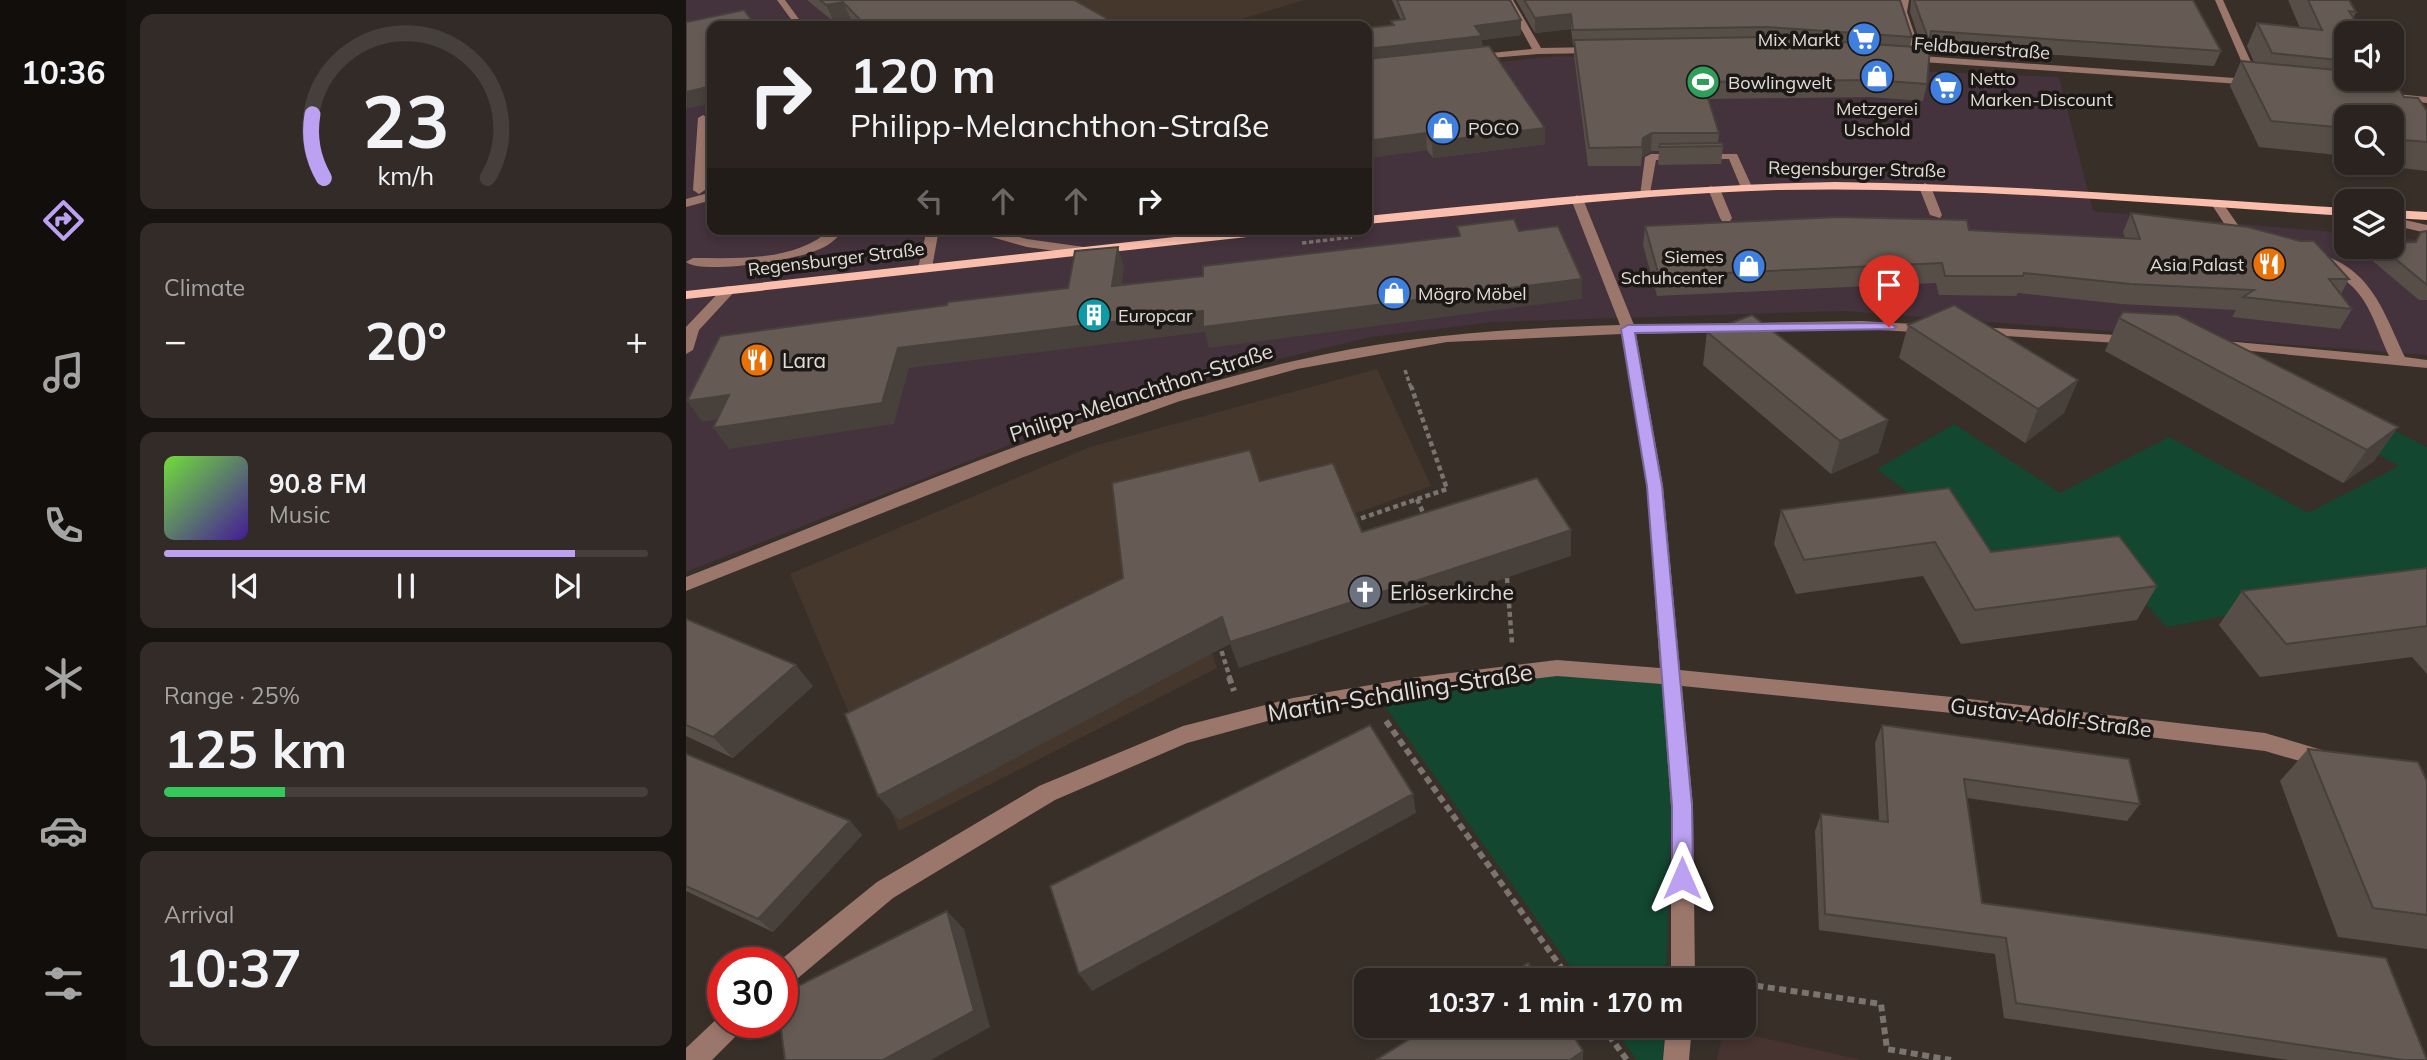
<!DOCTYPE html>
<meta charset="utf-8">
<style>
:root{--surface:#2a231f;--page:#322b28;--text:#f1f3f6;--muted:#a5a4a4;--line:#46403d;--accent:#bca0f2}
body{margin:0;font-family:Mulish,sans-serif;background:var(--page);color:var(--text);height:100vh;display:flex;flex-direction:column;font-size:26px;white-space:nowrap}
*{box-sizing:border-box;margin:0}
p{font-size:23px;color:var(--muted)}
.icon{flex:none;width:38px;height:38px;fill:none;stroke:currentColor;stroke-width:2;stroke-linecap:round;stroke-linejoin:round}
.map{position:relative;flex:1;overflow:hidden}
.sheet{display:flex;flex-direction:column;gap:14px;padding:14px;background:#171311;width:560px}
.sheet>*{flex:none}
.guide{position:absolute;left:21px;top:21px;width:665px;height:214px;border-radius:14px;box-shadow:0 4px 10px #0003,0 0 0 2px var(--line);background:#2a231f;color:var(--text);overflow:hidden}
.fabs{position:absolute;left:1648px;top:21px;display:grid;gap:14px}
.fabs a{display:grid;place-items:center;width:70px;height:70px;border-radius:14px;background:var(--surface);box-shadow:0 4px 10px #0003,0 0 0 2px var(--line);font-size:35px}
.speed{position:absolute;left:21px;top:947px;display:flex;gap:14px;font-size:35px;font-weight:700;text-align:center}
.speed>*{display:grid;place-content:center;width:91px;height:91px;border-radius:50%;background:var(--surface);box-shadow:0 4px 10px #0003,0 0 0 2px var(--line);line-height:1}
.speed .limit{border:10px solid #d22;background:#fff;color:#111}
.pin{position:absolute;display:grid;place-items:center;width:60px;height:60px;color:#fff;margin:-72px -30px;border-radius:50% 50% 50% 0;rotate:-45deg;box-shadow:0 0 7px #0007}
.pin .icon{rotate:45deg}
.me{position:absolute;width:77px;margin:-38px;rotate:0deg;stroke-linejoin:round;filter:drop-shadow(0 0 5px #0008)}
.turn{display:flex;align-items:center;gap:24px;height:147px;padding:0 28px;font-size:32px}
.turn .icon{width:91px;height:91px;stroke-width:2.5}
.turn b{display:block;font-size:49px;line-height:60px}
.lanes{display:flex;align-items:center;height:66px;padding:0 28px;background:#0003;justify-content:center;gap:35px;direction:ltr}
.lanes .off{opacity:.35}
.big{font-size:52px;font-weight:700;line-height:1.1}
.sheet .tile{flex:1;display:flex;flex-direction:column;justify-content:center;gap:10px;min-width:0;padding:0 24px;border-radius:14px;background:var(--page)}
.sheet .dial{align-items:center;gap:0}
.dial svg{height:182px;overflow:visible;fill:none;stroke:var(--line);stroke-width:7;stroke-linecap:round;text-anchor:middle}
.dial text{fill:var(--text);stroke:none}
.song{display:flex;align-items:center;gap:21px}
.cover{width:84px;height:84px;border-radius:10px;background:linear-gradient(135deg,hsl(100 70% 55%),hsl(260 70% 35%))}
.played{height:7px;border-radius:4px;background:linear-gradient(90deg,var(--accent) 85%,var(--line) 85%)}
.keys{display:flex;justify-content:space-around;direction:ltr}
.heat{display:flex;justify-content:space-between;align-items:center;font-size:38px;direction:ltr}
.charge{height:10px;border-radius:5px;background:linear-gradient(90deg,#34c759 25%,var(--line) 0)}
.trip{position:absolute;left:668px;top:968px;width:402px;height:70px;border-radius:14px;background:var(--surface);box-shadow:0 4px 10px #0003,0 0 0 2px var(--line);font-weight:700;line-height:70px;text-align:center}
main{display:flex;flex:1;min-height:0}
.tabs{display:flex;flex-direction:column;width:126px;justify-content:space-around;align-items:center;background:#110e0c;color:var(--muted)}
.tabs .icon{width:49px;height:49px}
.tabs .selected{color:var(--accent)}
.tabs b{font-size:32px;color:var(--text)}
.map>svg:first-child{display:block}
.commercial{fill:#44323c}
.industrial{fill:#47332f}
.built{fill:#46372d}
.green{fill:#134730}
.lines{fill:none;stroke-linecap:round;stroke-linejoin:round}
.path-far2{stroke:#7b736e;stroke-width:3.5;stroke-dasharray:4.5 2.5;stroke-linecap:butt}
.path-far1{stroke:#7b736e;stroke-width:4.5;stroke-dasharray:5 3.5;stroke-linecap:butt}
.path{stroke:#7b736e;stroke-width:6;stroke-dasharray:7 4.5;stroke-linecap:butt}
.minor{fill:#9b766b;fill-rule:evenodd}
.major{fill:#fbbeac;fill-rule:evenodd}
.wall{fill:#574e48}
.shaded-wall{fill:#47403b}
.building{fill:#655b54;stroke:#47403b;stroke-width:2}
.route{fill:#bca0f2;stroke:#7a689d;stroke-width:2}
.labels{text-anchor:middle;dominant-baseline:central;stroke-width:7;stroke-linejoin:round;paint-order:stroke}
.far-poi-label{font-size:18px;fill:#e3ddd9;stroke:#1c1815;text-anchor:start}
.far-street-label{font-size:18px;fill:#e3ddd9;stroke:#1c1815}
.poi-label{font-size:21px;fill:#e3ddd9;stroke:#1c1815;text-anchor:start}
.street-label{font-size:21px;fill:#e3ddd9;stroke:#1c1815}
.near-street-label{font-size:24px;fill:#e3ddd9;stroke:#1c1815}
</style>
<main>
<nav class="tabs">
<b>10:36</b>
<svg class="icon selected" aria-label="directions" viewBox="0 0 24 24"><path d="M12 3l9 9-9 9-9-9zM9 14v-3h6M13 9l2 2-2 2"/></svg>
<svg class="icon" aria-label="music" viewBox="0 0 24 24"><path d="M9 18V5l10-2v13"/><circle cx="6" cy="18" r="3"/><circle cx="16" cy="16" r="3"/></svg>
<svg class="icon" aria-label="phone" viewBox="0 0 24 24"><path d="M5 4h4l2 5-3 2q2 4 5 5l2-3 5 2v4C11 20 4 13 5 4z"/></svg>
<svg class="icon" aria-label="climate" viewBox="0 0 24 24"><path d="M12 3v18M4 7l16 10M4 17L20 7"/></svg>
<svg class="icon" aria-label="car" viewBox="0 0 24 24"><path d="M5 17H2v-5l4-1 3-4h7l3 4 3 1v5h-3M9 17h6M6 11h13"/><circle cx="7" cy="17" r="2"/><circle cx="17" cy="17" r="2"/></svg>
<svg class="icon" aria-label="filters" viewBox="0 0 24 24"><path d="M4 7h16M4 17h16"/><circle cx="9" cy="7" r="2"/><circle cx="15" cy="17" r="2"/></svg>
</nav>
<section class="sheet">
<div class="tile dial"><svg viewBox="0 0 100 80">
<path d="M14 69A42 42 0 1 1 86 69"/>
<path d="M14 69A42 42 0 0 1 9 41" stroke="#bca0f2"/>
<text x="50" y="56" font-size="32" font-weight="700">23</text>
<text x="50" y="72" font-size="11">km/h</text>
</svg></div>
<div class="tile"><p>Climate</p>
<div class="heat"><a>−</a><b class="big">20°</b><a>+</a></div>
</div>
<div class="tile">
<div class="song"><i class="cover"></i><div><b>90.8 FM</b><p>Music</p></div></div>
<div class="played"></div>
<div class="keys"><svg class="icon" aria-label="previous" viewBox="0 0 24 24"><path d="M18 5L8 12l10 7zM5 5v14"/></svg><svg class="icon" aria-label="pause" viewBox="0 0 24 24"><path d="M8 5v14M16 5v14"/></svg><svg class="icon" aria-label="next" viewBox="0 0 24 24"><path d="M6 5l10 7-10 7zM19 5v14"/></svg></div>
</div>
<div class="tile"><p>Range · 25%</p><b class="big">125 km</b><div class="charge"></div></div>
<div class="tile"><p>Arrival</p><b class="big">10:37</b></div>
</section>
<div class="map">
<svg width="1741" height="1060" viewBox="0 0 1741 1060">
<rect width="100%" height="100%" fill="#382f29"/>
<path class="commercial" d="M0,0H140L393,26H26V229H681V74L874,56L1373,77L1407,211L1661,233V247H1706V237L1741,241V355L1157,311L807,322L685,337L564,366L326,444L0,572Z"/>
<path class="industrial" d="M1037,1029L1176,1060H1031Z"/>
<path class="built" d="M381,0H618L532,26H432Z
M691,369L745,486L501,574L531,668L213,831L104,574L404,447Z"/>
<path class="green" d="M1586,369L1741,447V587L1732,579L1481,627L1416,557L1319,567L1191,469L1268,424L1374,493L1483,437L1622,513L1713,466L1552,374Z
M875,674L979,682L985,812L980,980H894L693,698Z
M926,1026H978L977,1060H951Z"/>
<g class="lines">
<path class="path-far2" d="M616,243L666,237
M719,370L725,388"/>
<path class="path-far1" d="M731,499L739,517
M667,521L761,489L725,386
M821,578L826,643
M533,643L544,678"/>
<path class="path" d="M543,677L548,691
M700,721L884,980
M1059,984L1195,1004L1201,1049L1265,1060
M916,1026L941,1060"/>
<path class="minor" d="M91,0H99L118,26H110Z
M819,0H827L855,48L911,47L916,50L911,53L852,54L782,60L780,58L785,55L846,49Z
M1215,0H1223L1221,12L1236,56L1563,79L1529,0H1537L1574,82L1568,85L1222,61L1219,60V56L1226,55L1213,12Z
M1710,94L1741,97V103L1706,99V95Z
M17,115L22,118L19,190L13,194L7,190L12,118Z
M965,154H1051L1066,187L1056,190L1043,159L970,160L964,193L954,196L959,157Z
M1239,183L1245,187L1256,215L1254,218L1244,215L1233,187Z
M1024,186L1034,189L1046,218L1044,221H1036L1034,218L1022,189Z
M26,192V200L0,207V199Z
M891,195L897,199L948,325L1176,321L1245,325L1252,329L1245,333L1176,329L950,334L977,486L994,670L1266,697L1579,733L1646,753L1649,759L1646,765L1638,768L1579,751L1266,713L996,686L1007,806L1009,980H985V806L976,684L871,676L732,693L607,714L501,743L369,800L207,898L105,984L96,987V962H92L191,882L353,786L497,726L607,698L732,677L871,660L974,668L961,486L936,334L761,342L611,369L494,401L335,458L0,591V577C199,499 399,409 608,361C715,336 824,328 934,325L885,199Z
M1532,201L1536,202L1552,225L1568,230V236L1543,231L1526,205Z
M1706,217L1741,225V233L1706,225Z
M145,229H159C151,239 141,247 129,251C108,260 16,275 0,262L7,258C52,258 110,262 145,229Z
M241,229H253L246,268L239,272L232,268Z
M277,229H300L341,239L398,247L404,251L398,255L341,247Z
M1633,254C1686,269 1698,313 1719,357L1741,360V368L1523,347L1521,344L1523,341L1528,340L1703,356C1681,305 1681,288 1628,261V255Z
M43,286L50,290L13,330L7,350L0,354V327L38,287Z
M1291,327L1448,336L1455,340L1448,344L1286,334L1284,331Z
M37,1013V1022H59L55,1031L26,1060H0V1048Z
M980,1026H1006L1003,1060H977Z"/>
<path class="major" d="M1149,182C1320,184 1490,198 1661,208V216C1471,204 1281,186 1091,190C954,194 818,212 681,224V216C837,200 992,185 1149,182Z
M1706,210L1741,212V220L1706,218Z
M561,229H603L597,233L0,299V291Z"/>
</g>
<path class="wall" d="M121,0H388L423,26H172L165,19L148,22Z
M706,0H824L835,20V35L796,40V47L859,128V144L747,158L741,150L681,158V28L706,25L705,21L715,20Z
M830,0H1214L1226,37L1224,47L1236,48L1224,12L1225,0H1507L1535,51L1528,66L1242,46L1241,84L1237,101L1183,97L1023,99L1033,133L1032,144L1037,146L1035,164L972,165L973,151H965L956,157L955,166H902L888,56V45H887L885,29L849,33Z
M1602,0H1663L1670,12L1661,33V79L1718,97L1741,111V171L1691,165L1689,163H1706V117H1661V156L1573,147L1544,86L1555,61L1568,62L1561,46L1571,23L1614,28Z
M1445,213L1663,279L1655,294L1666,309L1654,329L1546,317L1550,310L1435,304L1332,293L1330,296L1253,295L1250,283L971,296L957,245L959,226L1283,230L1439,238L1437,232Z
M1741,231V300H1733L1682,257L1689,247H1706L1729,242L1735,232Z
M1433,318L1712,427L1688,461L1657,483L1419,351Z
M1222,325L1392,380L1378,413L1339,443L1213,358Z
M1021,332L1202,420L1192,453L1145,474L1017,365Z
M1095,510L1305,552L1471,586L1451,620L1275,644L1237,576L1110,594L1088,544Z
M1741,568V674L1726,657L1574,677L1533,625L1556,591Z
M0,619L127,686L47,758L0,736Z
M1196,725L1454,804L1441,821L1281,798L1296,903L1741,1060H1602L1318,1018L1309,954L1133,930L1129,831L1135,814L1193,821L1189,743Z
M1622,749L1741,781V949L1652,937L1594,781Z
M0,754L164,821L176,835L87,932L0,891Z"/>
<path class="shaded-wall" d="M157,2L165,19L148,22L140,5Z
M885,14V29L849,33V18Z
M835,20V35L796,40L797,51L681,64V49L789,26Z
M26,86V103L0,109V92Z
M859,128V144L747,158L746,142Z
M740,133L741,150L681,158V141Z
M966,133L965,151L956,157L955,166L957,138Z
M69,229H106L74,237Z
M432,247L438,267L433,307L426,286Z
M896,279V299L523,348L519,332L223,368L208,424L43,449L27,428L212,348L517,311Z
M1392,380L1378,413L1339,443L1352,409Z
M43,395L58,415L16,422L1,401Z
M1202,420L1192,453L1145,474L1154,441Z
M1712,427L1688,461L1657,483L1681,450Z
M885,530V556L553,668L544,644L213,820L192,796L536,617Z
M110,665L127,686L47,758L27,737Z
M727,794L730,813L406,991L393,974Z
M164,821L176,835L87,932L72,919Z
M261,911L278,929L304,1027L245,1060H197Z
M897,1051V1060H884Z"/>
<path class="building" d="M134,0H388L420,18V26H180L157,2L140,5Z
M711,0H824L835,20L789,26L796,36L681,49V28L708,25L705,21L719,19Z
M838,0H1214L1226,37L1081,27L887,30L885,14L849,18Z
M1228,0H1507L1535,51L1245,31L1244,39L1242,38Z
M1622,0H1663L1670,12L1663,11L1677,33H1661V61L1586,53L1571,23L1636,30Z
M58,10L70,26H26V86L0,92V22Z
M1081,37L1244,48L1241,84L1186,80L1017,82L1033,133H966L957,138L956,147L903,148L888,40Z
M803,46L859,128L746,142L740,133L681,141V59Z
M1555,61L1661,71V79H1706V78L1718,97L1732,98L1741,111V142L1706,139V117H1661V128L1585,121Z
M1036,143L1037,146L973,147L974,144Z
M1445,213L1562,227L1614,241H1628L1663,279H1643L1666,309L1557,297L1568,290L1444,284L1338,273L1337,276H1259L1256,263L973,276L959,226L1151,217L1281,220L1283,230L1454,239Z
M828,219L833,231L872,226L896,279L517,327V311L212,348L196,403L27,428L43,395L1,401L34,336L261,305L262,302L382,288L389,251L432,247L426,286L517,276V266L774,236L771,226Z
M1741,231V285L1695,247H1706V243L1730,242L1735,232Z
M1268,305L1392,380L1352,409L1222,325Z
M1437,312L1492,315L1712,427L1681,450L1433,318Z
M1066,315L1202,420L1154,441L1021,332Z
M564,450L574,481L647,463L676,532L851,478L885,530L544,642L536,617L192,796L159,714L437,578L426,483Z
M1263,488L1305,552L1433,536L1471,586L1289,610L1249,542L1118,560L1095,510Z
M1741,568V626L1600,644L1556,591Z
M0,619L110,665L27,737L0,725Z
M684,725L727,794L393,974L364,886Z
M1196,725L1443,759L1454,804L1278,779L1296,903L1700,958L1741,1060H1718L1330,1003L1320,938L1139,914L1135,814L1202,822Z
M1622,749L1732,762L1741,781V915L1687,908Z
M0,754L164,821L72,919L0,886Z
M261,911L288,1011L197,1060H99L94,1022H96V994Z
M842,963L853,980H816Z
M744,1026H881L897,1051L884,1060H690Z"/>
<path class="route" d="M1203,323L1210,327L1208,329L949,333L976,486L1006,806L1007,878L1004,886L996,888L989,886L986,878V806L961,486L935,329L942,325Z"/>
<defs>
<symbol id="supermarket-disc" viewBox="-11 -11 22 22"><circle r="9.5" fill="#3f7fe0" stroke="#1c1815"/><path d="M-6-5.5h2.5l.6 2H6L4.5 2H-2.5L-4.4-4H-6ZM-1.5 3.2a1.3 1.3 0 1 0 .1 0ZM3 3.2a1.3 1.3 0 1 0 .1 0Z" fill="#fff"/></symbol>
<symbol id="shop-disc" viewBox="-11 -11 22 22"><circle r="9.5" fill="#3f7fe0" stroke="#1c1815"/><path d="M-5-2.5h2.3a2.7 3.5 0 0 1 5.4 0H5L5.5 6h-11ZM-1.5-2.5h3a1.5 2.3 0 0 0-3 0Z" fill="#fff"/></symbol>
<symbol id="stadium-disc" viewBox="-11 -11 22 22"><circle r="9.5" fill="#2e9e5b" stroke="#1c1815"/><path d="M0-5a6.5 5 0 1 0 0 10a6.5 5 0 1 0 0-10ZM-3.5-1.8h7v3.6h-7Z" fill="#fff"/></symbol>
<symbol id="restaurant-disc" viewBox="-11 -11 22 22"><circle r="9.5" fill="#e8710a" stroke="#1c1815"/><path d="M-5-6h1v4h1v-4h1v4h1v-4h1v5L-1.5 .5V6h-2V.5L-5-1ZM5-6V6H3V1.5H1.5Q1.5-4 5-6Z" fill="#fff"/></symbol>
<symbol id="building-disc" viewBox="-11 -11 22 22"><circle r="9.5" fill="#0f9aa8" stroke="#1c1815"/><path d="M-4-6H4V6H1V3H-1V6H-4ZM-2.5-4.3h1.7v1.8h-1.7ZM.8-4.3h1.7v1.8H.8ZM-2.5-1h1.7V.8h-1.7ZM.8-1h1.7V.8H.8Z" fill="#fff"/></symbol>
<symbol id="church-disc" viewBox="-11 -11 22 22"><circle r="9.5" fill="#6b7280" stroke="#1c1815"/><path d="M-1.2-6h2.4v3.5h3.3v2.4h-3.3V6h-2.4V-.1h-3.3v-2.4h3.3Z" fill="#fff"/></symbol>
</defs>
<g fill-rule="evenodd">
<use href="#supermarket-disc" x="1159" y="20" width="38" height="38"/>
<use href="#shop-disc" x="1172" y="57" width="38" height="38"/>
<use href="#stadium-disc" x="998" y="63" width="38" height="38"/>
<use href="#supermarket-disc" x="1241" y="69" width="38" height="38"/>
<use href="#shop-disc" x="738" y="109" width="38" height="38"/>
<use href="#restaurant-disc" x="1564" y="245" width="38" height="38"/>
<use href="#shop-disc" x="1044" y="247" width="38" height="38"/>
<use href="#shop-disc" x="689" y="274" width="38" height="38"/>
<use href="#building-disc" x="389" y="296" width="38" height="38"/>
<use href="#restaurant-disc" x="52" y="341" width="38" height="38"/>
<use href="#church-disc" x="660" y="573" width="38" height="38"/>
</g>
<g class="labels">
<g class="far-poi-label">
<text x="1154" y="39" text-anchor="end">Mix Markt</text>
<text x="1284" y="78">Netto<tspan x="1284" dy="21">Marken-Discount</tspan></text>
<text x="1042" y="82">Bowlingwelt</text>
<text x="1191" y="108" text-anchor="middle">Metzgerei<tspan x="1191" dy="21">Uschold</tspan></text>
<text x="782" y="128">POCO</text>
<text x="1038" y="256" text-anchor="end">Siemes<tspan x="1038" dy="21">Schuhcenter</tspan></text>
<text x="1558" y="264" text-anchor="end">Asia Palast</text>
<text x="732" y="293">Mögro Möbel</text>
<text x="432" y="315">Europcar</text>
</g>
<g class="far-street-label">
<text transform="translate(1296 48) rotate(4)">Feldbauerstraße</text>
<text transform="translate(1171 169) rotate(1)">Regensburger Straße</text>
<text transform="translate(150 259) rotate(-7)">Regensburger Straße</text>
</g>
<g class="poi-label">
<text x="96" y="360">Lara</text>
<text x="704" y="592">Erlöserkirche</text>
</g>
<g class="street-label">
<text transform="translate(455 392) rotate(-18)">Philipp-Melanchthon-Straße</text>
<text transform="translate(1365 717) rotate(7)">Gustav-Adolf-Straße</text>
</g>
<g class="near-street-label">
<text transform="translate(714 692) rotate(-9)">Martin-Schalling-Straße</text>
</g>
</g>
</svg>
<div class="fabs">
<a><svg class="icon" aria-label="sound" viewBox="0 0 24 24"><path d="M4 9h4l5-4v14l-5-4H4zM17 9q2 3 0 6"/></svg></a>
<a><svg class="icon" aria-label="search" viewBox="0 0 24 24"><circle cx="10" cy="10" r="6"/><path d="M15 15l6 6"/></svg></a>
<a><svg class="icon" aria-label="layers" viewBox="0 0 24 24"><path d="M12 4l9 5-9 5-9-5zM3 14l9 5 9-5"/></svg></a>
</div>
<div class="speed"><div class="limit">30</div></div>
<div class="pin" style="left:1203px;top:327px;background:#d93025"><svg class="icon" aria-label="arrive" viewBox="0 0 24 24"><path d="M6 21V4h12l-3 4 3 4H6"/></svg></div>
<svg class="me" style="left:996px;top:878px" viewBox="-20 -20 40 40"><path d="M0-17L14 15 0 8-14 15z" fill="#bca0f2" stroke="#fff" stroke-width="4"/></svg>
<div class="trip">10:37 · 1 min · 170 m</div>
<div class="guide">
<div class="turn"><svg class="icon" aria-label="right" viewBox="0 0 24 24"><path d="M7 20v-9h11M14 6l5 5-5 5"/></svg><div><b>120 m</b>Philipp-Melanchthon-Straße</div></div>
<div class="lanes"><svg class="icon off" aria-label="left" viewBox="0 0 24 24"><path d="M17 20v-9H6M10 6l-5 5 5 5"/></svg><svg class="icon off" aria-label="ahead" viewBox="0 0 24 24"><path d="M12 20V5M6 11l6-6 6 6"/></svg><svg class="icon off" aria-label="ahead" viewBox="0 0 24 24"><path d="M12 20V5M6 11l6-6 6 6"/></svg><svg class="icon" aria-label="right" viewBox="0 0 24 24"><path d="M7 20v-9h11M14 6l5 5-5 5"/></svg></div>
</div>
</div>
</main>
